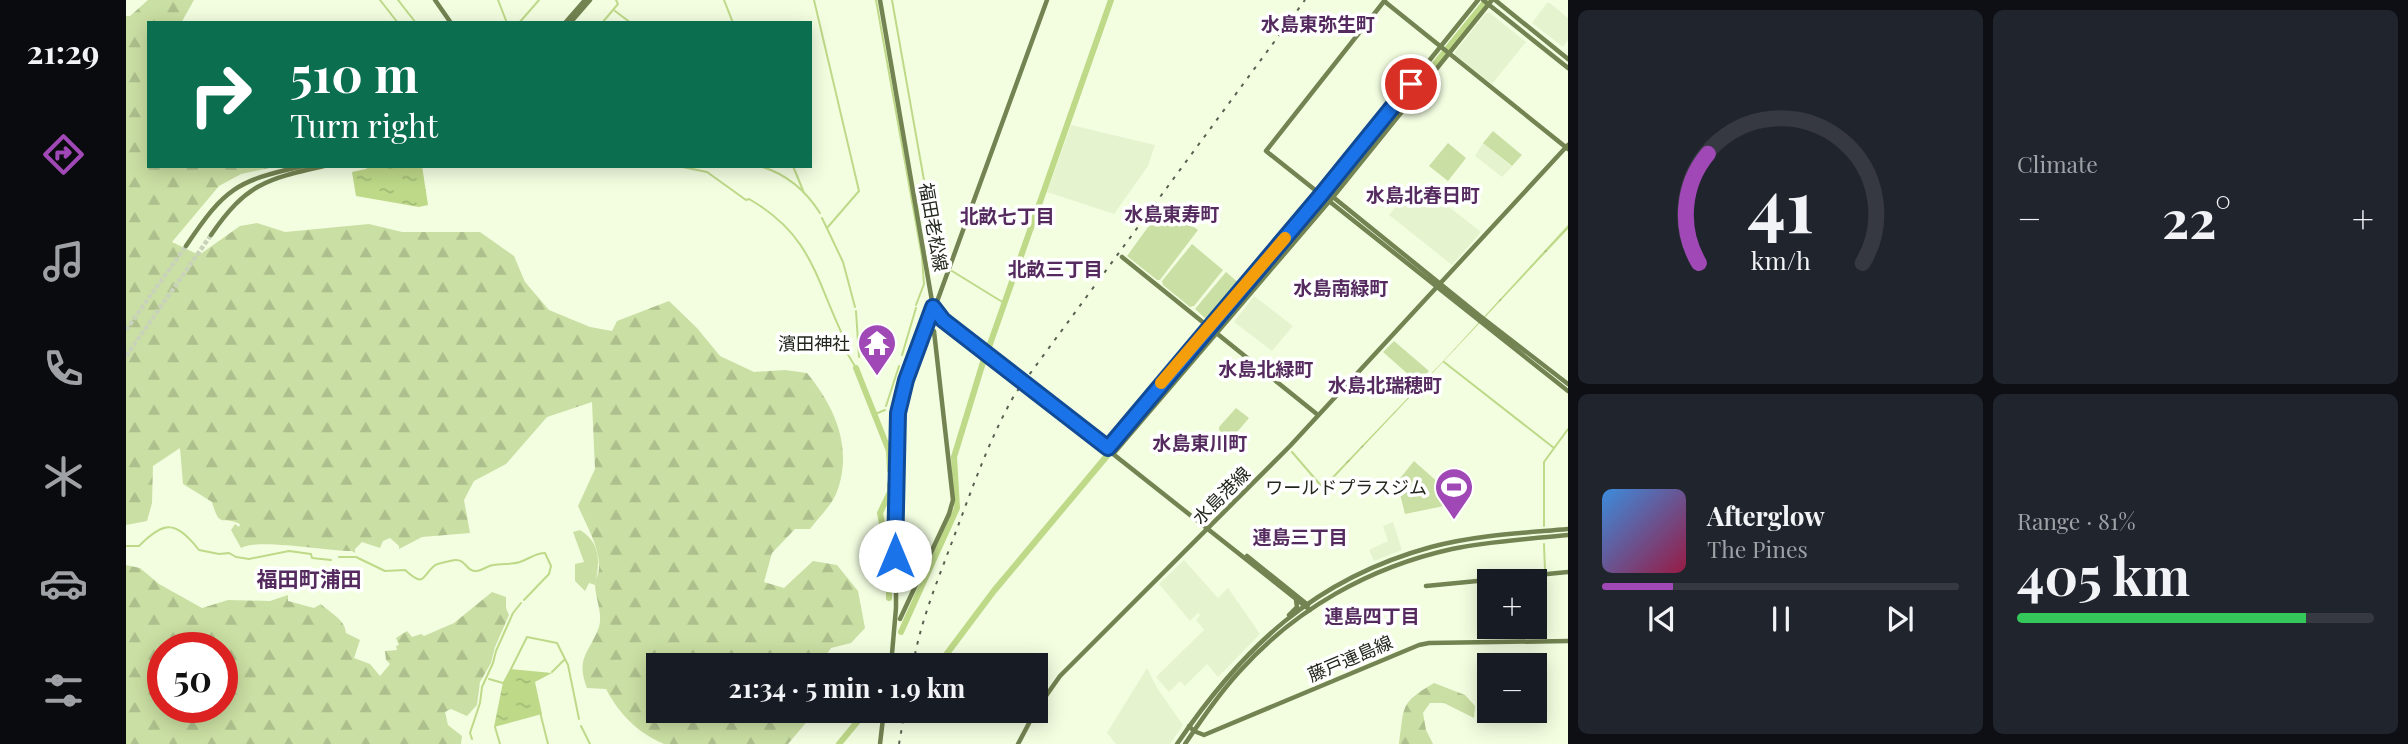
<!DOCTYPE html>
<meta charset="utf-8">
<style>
:root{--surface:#171b24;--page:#20242c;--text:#f1f3f6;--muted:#9ea1a6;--line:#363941;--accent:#a048b5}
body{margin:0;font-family:"Playfair Display","Noto Sans JP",serif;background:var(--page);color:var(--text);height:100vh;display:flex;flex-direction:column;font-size:26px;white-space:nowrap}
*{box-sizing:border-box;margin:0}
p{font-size:23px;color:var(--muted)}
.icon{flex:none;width:38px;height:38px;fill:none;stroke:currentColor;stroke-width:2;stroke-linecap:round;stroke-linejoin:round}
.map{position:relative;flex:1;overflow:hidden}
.sheet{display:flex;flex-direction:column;gap:10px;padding:10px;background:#0d0f14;width:840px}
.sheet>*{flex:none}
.banner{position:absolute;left:21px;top:21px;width:665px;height:147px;border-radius:0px;box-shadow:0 4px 18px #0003;background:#0b6e4f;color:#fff;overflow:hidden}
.controls{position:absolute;left:1351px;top:569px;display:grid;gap:14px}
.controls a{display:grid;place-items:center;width:70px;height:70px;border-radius:0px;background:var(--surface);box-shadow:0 4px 18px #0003;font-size:35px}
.speed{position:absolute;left:21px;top:632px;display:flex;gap:14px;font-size:35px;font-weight:700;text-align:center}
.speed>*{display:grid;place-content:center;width:91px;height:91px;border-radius:50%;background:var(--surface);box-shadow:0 4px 18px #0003;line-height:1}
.speed .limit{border:10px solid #d22;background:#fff;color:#111}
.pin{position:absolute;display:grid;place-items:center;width:60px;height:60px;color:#fff;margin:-30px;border:4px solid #fff;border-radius:50%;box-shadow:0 2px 7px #0007}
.me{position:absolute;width:77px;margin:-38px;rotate:0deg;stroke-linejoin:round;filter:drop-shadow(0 0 5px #0008)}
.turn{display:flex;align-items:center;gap:24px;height:147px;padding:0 28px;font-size:32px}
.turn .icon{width:91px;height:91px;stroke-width:2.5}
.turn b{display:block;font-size:49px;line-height:60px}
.big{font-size:52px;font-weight:700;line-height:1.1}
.sheet .tile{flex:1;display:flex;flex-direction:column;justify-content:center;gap:10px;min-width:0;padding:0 24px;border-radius:10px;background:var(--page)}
.sheet .dial{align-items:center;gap:0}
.dial svg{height:182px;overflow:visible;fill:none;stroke:var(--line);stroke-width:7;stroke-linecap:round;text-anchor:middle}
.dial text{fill:var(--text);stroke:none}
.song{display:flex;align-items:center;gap:21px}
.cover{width:84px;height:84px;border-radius:10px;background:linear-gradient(135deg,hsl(210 70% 55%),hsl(340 70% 35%))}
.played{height:7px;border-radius:4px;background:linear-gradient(90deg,var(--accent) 20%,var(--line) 20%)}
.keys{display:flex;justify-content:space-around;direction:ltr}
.heat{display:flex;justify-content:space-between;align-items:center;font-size:38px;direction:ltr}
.charge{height:10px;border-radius:5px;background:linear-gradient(90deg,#34c759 81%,var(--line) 0)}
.sheet .tiles{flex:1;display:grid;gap:10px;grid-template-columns:repeat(2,1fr)}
.trip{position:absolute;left:520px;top:653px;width:402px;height:70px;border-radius:0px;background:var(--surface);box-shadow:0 4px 18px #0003;font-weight:700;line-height:70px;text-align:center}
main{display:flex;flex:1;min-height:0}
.tab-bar{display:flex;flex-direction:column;width:126px;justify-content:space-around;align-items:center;background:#090b0e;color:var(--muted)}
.tab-bar .icon{width:49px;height:49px}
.tab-bar .selected{color:var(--accent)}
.tab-bar b{font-size:32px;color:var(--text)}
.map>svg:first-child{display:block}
.built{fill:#e6f3cf}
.green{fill:#cadfa3}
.forest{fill:url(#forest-firs);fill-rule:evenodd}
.water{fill:url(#water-ripples)}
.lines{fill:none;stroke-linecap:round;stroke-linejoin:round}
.stream{stroke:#bed988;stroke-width:2}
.river{stroke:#bed988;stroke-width:6}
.secondary-tunnel{stroke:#c9d3ba;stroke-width:4.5;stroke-dasharray:4.5 2;stroke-linecap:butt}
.secondary{stroke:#738351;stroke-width:4.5}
.rail{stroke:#5a6051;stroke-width:2;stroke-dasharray:3.5 7;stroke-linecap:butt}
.route-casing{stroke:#114b97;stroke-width:18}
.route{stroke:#1a73e8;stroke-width:12}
.slow{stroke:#f59e0b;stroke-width:12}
.labels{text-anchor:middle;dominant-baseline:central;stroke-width:7;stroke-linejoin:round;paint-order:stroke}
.street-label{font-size:18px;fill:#22261c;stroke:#fff}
.poi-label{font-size:18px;fill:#22261c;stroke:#fff;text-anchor:end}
.neighbourhood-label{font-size:19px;font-weight:bold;fill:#542a5f;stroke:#fff}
.quarter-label{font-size:21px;font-weight:bold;fill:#542a5f;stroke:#fff}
</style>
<main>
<nav class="tab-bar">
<b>21:29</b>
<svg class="icon selected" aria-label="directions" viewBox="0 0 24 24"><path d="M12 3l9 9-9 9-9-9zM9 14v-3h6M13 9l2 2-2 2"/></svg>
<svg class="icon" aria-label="music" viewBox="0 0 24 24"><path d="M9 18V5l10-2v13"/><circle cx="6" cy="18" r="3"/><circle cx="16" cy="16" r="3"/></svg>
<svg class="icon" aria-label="phone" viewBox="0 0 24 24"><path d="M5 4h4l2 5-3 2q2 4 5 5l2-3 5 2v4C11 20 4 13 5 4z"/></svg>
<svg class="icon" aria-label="climate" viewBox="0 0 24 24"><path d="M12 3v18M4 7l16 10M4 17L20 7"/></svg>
<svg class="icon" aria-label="car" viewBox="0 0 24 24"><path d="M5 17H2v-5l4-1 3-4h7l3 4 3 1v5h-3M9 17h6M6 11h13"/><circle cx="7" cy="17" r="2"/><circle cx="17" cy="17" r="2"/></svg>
<svg class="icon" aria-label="filters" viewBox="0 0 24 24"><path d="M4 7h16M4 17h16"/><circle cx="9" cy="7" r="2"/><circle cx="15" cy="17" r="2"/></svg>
</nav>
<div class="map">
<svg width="1442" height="744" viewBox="0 0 1442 744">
<defs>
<pattern id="forest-firs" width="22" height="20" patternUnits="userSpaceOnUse" patternTransform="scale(1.75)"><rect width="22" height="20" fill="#cadfa3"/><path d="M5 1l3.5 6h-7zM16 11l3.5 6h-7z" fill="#adbf8c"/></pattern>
<pattern id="water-ripples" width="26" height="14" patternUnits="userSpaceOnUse" patternTransform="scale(1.75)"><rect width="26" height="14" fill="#bed988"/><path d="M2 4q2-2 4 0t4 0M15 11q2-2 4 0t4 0" fill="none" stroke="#a3ba75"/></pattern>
</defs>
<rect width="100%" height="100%" fill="#f3fee1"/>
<path class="built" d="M1421,3H1424L1442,18V40L1437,47L1406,23Z
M1360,13H1364L1400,42L1366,84L1329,55V52Z
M945,125L1029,145L1022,166L988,214L921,192Z
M1357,143L1386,167L1376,177L1349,156Z
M1291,182L1355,232L1326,265L1263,215Z
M1128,296L1167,326L1146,351L1108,322Z
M1267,522L1276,550L1248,561L1243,550L1262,541L1257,526Z
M1058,560L1092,598L1102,588L1134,634L1092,677L1081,664L1059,686L1054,681L1043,692L1030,677L1078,630L1070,620L1074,615L1072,613L1064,621L1033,584Z
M1021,668L1031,688L1057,725L1044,744H990L981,733Z"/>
<path class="green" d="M1367,131L1396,155L1386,166L1357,143Z
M1322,143L1340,158L1322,181L1303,166Z
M1038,205L1072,230L1034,280H1031L1001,256Z
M1066,244L1097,270L1068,306L1064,307L1037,285L1036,281Z
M1100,272L1114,284L1081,320L1069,309Z
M1268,341L1303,371L1292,383L1257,352Z
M1110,408L1123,418L1105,439L1093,430V427Z
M1288,461L1315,485L1318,506L1279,514L1271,482Z
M454,530C475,543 474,562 469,585L463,583L459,591L449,581V564L458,562L447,532Z"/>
<path class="forest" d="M22,0H68L55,23H23V166H153L115,174L93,186L46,242L73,255L114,226L131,223L159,232L243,224L276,232H354L388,256L399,282L423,310L464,327L486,331L491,321L543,301L571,328L594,356L628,372L659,370L681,373C709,407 728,449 710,494C705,506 692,518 684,529H669L646,553L638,582L658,588L687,561L711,565L732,591L739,628L725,643L705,648L693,665H532V710L686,711L683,719L662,744H538C511,732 494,715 480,689L461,688C449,658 464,652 473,627C477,613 469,598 469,584C470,578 473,573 473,568C474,547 460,525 452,506L469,469L466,402L421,417L380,464L348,481L338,500L344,533L296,537L273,549V546L264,538L257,541L254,548L236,542L229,549V553L226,551C201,551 131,538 115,548L105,530L109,524L113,527L114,524C96,515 94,530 86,502L57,484L54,448L27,466L26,503L21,521L0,525V16H4Z
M0,565L14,568L33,584L76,608L102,600L144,601L162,595V601L188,608L195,604C204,613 219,619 220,633L234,640L228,658L244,664L254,676L264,664L260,660L259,651L271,650L270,646L273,645L270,638L281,631L286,637L295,634L298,636L328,623L366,592L380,597V608L383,615L369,647L365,663L354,682L351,705L341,716L325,709L319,712L322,725L336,736L335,744H0ZM37,648H96V707H37Z
M1308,683L1339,695L1349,706L1348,718L1318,703H1304L1297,713L1300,730L1307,744H1273C1279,705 1273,704 1308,683Z"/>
<path class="water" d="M243,166H296L302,205L293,207L230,196L226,172L240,169Z
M1442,225V229L1204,482L1203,480L1321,357Z
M384,669L426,673L409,682L416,714L368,727L377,682Z"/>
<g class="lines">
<path class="stream" d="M254,0L272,23
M272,0L290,23
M372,0L381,23
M598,0L607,23
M688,0L733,191L701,228
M750,0L796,257L798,284L790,305
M766,0L812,259L817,265
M489,11L505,23
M393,23L413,0
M476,23L492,4L490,0
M552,166L581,172L620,200L623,199C686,235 689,278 718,338L721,353L730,368
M633,166C659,173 680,191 694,213
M667,166L678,193
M696,218L717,262L729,307
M826,271L878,303
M730,311L733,357
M776,355L790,308
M1318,362L1428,448
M760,406L773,366
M749,414L759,410
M989,443L1197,200L1356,3
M1166,452L1197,488
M1418,526V462L1442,429
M1418,544L1419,571
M0,546H13C39,520 50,521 73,550L93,554L103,553L110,557L123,559L163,551L185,554L186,558L205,560
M213,557H230L259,571L279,570C299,588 295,577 308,566C311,563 324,561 329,560C340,559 340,572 351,571C357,570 361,566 367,565C376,563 385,565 394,562C403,559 409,553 419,553L425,566L423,574L398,600
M1419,577L1420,599
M820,655L818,654L866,590L979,455
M385,669L401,637L431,643L442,665L453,719
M426,672L439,659
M363,679L377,683
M414,712L422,744
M455,726L464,744
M369,727L374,744
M346,739L344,733L354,703L356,687L367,663L370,651L387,613L395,603"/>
<path class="river" d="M863,347L985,0
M730,368L763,451L764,470
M991,445L1197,202L1361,0
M763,598V559L754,513L764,492V484
M775,632L831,508L828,457L858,359
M820,655L868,591L981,456
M713,744L741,710"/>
<path class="secondary-tunnel" d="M0,330L60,246
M0,356L85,235"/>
<path class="secondary" d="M309,0L325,23
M754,0L807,307L818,320L1184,610
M1259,0L1140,151L1442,391
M1357,0L1442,68
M1369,0L1442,59
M1258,1L1442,149
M439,23L459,0
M444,23L464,0
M1207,197L1354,316L1442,384
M85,235C120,184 140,179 198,166
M60,246C99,188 110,181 177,166
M996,257L1192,415
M982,448L1195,195L1352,0
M988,453L1207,197L1366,0
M1121,556L1182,605
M1300,586L1442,572
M1163,615L1171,607L1170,600
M774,619L823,514L827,500L808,331L800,325
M765,665L770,608V433L774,403L921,0
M910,710L934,676L1164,446L1442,145
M1063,726L1068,731L1078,735L1293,645L1303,643L1442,641
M754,744L758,710
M892,744L910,710
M1051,744C1117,647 1188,579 1305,547C1349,535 1397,533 1442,529
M1059,744C1076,719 1093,694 1113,672C1169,609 1244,567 1326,549C1364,541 1404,539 1442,535"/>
<path class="rail" d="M787,665C794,623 811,582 826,542C845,492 862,441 889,394L1179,0
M773,744L779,710"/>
</g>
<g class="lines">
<defs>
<path id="route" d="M769,556L772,413L780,380L807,307L817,320L982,448L1195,195L1285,84"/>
</defs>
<use href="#route" class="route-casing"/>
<use href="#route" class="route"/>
<path class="slow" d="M1035,383L1159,238"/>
</g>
<defs>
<symbol id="temple-pin" viewBox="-11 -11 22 30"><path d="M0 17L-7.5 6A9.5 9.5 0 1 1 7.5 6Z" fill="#a048b5" stroke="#fff"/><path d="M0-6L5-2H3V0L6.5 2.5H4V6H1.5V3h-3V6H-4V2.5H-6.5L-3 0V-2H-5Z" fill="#fff"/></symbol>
<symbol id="stadium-pin" viewBox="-11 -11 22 30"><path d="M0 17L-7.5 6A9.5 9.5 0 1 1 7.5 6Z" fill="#a048b5" stroke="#fff"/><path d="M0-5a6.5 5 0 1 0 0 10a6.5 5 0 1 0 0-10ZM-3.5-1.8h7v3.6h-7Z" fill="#fff"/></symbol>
</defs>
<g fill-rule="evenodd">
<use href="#temple-pin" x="729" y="321" width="44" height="60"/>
<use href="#stadium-pin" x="1306" y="465" width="44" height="60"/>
</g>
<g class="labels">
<g class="street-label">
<text transform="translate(808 227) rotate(80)">福田老松線</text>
<text transform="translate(1095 495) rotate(-45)">水島港線</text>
<text transform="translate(1224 658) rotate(-23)">藤戸連島線</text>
</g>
<g class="poi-label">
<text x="724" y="343">濱田神社</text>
<text x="1301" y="487">ワールドプラスジム</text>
</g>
<g class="neighbourhood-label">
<text x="1192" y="23">水島東弥生町</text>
<text x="1297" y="194">水島北春日町</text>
<text x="1046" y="213">水島東寿町</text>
<text x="881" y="215">北畝七丁目</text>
<text x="929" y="268">北畝三丁目</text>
<text x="1215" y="287">水島南緑町</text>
<text x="1140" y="368">水島北緑町</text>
<text x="1259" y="384">水島北瑞穂町</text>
<text x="1074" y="442">水島東川町</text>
<text x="1174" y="536">連島三丁目</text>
<text x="1246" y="615">連島四丁目</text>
</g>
<g class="quarter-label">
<text x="183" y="578">福田町浦田</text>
</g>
</g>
</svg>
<div class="controls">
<a>+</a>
<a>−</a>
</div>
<div class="speed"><div class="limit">50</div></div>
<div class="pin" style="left:1285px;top:84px;background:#d93025"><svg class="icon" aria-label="arrive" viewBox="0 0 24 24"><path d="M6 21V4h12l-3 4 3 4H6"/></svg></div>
<svg class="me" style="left:769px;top:556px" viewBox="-20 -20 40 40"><circle r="19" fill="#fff"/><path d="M0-13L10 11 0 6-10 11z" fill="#1a73e8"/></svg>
<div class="trip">21:34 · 5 min · 1.9 km</div>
<div class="banner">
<div class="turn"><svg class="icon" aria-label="right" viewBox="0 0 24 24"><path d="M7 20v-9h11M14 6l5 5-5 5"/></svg><div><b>510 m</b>Turn right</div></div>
</div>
</div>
<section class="sheet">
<div class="tiles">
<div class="tile dial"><svg viewBox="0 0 100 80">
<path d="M14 69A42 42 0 1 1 86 69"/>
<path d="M14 69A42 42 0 0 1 18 21" stroke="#a048b5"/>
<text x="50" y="56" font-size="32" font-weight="700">41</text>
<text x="50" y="72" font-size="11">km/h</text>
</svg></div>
<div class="tile"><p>Climate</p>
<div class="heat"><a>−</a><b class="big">22°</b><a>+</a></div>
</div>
<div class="tile">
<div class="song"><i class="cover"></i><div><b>Afterglow</b><p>The Pines</p></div></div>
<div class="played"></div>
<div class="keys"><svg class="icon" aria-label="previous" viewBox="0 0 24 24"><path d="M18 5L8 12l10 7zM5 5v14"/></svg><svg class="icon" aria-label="pause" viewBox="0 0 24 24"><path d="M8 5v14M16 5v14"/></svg><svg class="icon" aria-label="next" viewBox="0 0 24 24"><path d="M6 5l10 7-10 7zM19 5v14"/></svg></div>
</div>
<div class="tile"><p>Range · 81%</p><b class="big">405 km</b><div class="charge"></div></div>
</div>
</section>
</main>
